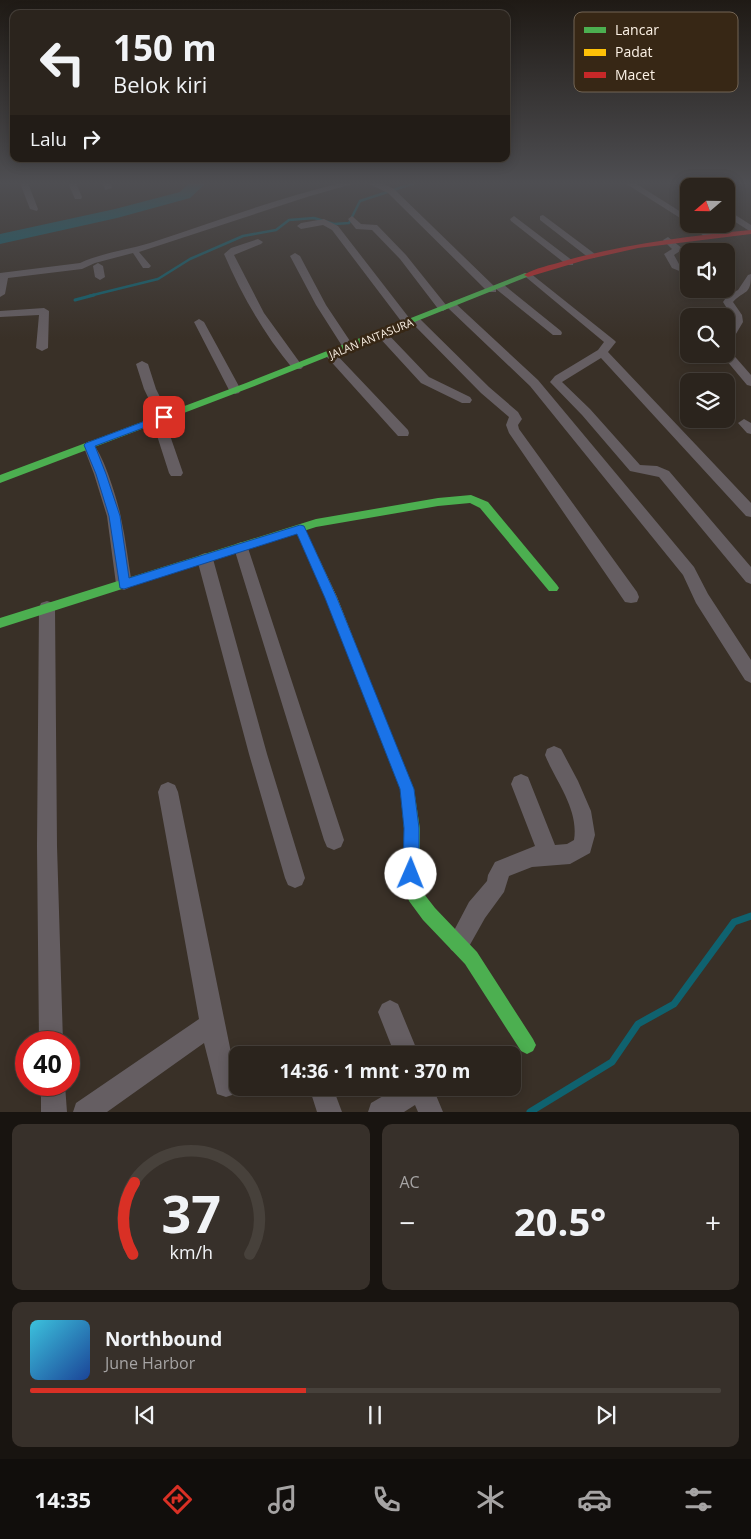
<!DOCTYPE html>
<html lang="id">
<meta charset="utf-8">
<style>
:root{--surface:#2b241d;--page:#37302a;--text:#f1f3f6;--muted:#a6a4a4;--line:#47413b;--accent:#d93025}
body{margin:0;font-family:"Open Sans",sans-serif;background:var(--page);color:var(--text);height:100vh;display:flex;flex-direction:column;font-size:19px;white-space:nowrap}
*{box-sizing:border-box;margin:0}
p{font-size:16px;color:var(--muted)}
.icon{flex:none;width:28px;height:28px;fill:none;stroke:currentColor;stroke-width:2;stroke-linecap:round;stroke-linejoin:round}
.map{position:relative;height:1112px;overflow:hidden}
.drawer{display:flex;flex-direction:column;gap:12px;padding:12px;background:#181410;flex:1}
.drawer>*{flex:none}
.top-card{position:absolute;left:10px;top:10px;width:500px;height:152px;border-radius:10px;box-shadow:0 2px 12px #0003,0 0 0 1px var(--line);background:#2b241d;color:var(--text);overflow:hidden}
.needle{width:32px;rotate:250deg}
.fabs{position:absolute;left:680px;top:178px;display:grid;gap:10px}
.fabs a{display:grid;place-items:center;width:55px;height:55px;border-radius:10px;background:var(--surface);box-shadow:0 2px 12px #0003,0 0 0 1px var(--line);font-size:25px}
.speed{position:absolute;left:15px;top:1031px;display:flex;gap:10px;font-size:25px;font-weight:700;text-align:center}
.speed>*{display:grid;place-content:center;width:65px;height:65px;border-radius:50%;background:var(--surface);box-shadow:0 2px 12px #0003,0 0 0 1px var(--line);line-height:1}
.speed .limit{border:8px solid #d22;background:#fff;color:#111}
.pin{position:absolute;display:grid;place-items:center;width:42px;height:42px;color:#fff;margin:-21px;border-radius:10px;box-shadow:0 2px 8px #0006}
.me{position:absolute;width:55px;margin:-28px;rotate:1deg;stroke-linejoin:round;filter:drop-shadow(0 0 4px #0008)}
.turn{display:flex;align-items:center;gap:18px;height:105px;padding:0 20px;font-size:22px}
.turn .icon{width:65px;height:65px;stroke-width:2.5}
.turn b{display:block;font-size:35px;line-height:42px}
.then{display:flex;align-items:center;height:48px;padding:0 20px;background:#0003;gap:10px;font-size:19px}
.big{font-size:38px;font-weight:700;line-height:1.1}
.drawer .widget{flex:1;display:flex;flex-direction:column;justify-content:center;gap:8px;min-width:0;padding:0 18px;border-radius:10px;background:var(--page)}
.drawer .dial{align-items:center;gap:0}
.dial svg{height:130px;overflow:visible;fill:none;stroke:var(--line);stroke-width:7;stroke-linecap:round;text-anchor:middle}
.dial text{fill:var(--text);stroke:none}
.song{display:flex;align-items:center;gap:15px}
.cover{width:60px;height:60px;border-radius:8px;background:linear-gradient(135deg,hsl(190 70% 55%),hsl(220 70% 35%))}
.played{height:5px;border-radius:2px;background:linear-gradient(90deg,var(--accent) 40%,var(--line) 40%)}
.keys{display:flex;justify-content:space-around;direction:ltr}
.heat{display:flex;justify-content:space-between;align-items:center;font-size:28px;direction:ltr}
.drawer .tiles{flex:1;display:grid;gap:12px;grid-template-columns:1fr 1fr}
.widget:last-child{grid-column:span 2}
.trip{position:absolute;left:229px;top:1046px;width:292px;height:50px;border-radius:10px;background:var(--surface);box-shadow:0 2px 12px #0003,0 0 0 1px var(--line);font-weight:700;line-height:50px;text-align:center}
.dock{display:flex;height:80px;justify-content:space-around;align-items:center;background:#110e0c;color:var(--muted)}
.dock .icon{width:35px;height:35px}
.dock .on{color:var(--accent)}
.dock b{font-size:22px;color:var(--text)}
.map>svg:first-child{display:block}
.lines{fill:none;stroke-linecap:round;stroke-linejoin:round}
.stream-far2{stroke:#0f626f;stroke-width:2.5}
.stream-far1{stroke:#0f626f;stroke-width:3}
.stream{stroke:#0f626f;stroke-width:7}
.river{fill:#0f626f;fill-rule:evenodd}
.street{fill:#655e62;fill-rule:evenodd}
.fast{fill:#4caf50;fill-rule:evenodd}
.slow{fill:#ffc107;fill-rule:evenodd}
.jam{fill:#c62828;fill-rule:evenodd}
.route{fill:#1a73e8;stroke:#114b97}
.labels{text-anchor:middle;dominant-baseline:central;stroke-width:5;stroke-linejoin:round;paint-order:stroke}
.far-street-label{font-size:11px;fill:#fcf2e6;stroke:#372715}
.key{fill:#372715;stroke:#726454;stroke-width:1}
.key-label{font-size:14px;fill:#fcf2e6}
</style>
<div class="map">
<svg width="751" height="1112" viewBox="0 0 751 1112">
<rect width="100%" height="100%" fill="#393027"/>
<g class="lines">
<path class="stream-far2" d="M89,296L158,279L190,259L243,236L276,230L289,220L314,218L334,224L349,223L360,201L415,183"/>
<path class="stream-far1" d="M75,300L94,295"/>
<path class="stream" d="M530,1112L612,1062L638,1024L674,1004L734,922L751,916"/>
<path class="river" d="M189,183H206L190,198L117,218L0,244V234L115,209L180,192Z"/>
<path class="street" d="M20,183H28L38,209L37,211L30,209Z
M68,183H76L82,197L81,199H75Z
M103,183H111L112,188L105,190Z
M340,183H356L310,196L139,252L151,266L149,268H143L133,253L95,263L82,269L8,278L5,294L0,297V273L80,263C101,253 127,250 150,243C213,222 276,199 340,183Z
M367,183H382L394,189L496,288V285H504L561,331L562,333L561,335H553L496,289V292H488L388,193Z
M625,183H635L689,217V224H698L713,235L708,238L705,237L688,223Z
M677,183H687L692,186H689V190Z
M697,183H712L705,186H692Z
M726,209L751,225V232L726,216Z
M543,215L595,254V258H589L540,220V216Z
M352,216L361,224L377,225L406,255L446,305L451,302L455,303L538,380L694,567L708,594L751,660V683L745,680L696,603L683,575L530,386L448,308L443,311L439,310L400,259L372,230L356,229L348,219Z
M514,216L573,261V265H567L511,221L510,219Z
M324,219L338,226L410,319L419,318L489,387L518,412L522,419L518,425L519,429L637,592L639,597L637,602L631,603L625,602L509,433L506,425L509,417L481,393L413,324L408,326L404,325L332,230L323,225L301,229L297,226L301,223Z
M668,237L683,249L674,255L679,264L689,268V275L672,268L664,254L672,249L663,240Z
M258,239L263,242L261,244L234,255L264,313L303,367L301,369H293C264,334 242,296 224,254L231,248Z
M295,253L300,256L326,305L354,347L352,349H344L316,305L290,256Z
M98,263L103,266L105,277L100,280L95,277L93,266Z
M530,273L614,340L616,342L608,352L751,503V517L746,516L601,358L562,382L590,409L640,465L657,466L669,471L751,567V584L746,582L659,477L630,471L582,415L550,382L555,376L598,350L604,342L527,278L525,276Z
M751,274C751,296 745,289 733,302L742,315L743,322L730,344L726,345V334L733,318L723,302L728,295L738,290L748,275Z
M44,308L49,311L48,348L42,351L36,348L39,315L0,317V311Z
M199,319L204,322L241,390L239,393L235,394L229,390L194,322Z
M381,330L385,331L429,377L470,397L472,400L470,403H462L421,383L377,335L376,333L377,331Z
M726,350L730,351L751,375V386L747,385L721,354H726Z
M330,351L334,352L408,430L409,433L408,436H398L326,356L324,354L326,352Z
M142,361L148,364L156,389L170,417L165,421L183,473L181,476H171L169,473L152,420L157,416L144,389L136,364Z
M744,419L751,423V434L747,433L738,423Z
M89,441C101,444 119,505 121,518C126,540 128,562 132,584L129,588L124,590L119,588L116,584L107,516L94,474L83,445Z
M241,542L246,544L248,548L344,840L341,847L334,850L327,847L324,840L234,548L236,544Z
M205,553L210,555L213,559L267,754L305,878L302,885L295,888L288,885L285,878L249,754L197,559L200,555Z
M47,601L53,603L55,608L57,846L63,1042H39L37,846L39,608L41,603Z
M554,746L561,749L578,781L591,811L595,835L590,853L570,864L532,867L509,876L504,892L485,918L467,950L459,953L451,950L448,942L469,902L487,881L488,875L495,862L535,846L511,784L514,777L521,774L528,777L555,845L567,844L574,840C579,809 556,782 545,755L547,749Z
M168,782L175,785L178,792L238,1087L235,1094L226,1097L217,1094L204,1043L107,1112H73L76,1103L199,1019L158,792L161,785Z
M390,1000L398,1004L419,1055H395L378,1012L382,1004Z
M41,1085H65L67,1112H41Z
M311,1088H333L342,1112H317L310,1090Z
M397,1088H433L443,1112H418L415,1105L404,1112H368L371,1103Z"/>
<path class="fast" d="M525,273L532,275L252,387L0,483V475L246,383Z
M471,495L488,502L557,585L559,588L557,591H549L480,508L470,503L438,506L316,527L0,628V618L316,519L438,498Z
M364,675L369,677L370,681L414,789L420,829L419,884L421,890L435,908L477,952L533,1039L536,1045L533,1051L527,1054L521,1051L465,964L423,920L409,901L403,884L404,829L400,789L358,681L359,677Z"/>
<path class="slow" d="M300,525L305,529L337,597L370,681L369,685L364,687L359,685L358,681L325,597L295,529Z"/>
<path class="jam" d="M751,230V234L638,248L585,260L528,277L524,275C534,268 552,265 564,261C625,244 688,236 751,230Z"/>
</g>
<linearGradient id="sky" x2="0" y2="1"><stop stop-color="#1f1a15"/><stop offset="0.54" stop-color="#4e4e52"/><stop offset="1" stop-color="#4e4e52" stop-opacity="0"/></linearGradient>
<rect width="751" height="339" fill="url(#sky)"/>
<path class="route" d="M164,414L167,415V419L95,446L106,474L120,516L129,578L300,525L304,526L337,598L414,789L419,828V874L416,880L411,882L405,880L403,874L404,828L400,789L325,598L297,534L124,589L120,588L109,516L96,474L84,445L86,443Z"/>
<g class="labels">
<g class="far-street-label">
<text transform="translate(371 338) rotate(-22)">JALAN ANTASURA</text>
</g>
</g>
<rect x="574" y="12" width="164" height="80" rx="8" class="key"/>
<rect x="584" y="27" width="22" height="6" fill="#4caf50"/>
<rect x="584" y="49" width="22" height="7" fill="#ffc107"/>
<rect x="584" y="72" width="22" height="6" fill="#c62828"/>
<g class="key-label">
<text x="615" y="35">Lancar</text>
<text x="615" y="57">Padat</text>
<text x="615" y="80">Macet</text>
</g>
</svg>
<div class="fabs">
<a><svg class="needle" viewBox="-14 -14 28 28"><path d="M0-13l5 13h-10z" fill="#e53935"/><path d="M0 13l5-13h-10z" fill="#a6a4a4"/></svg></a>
<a><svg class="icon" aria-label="sound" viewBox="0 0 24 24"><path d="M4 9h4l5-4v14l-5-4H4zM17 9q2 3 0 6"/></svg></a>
<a><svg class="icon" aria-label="search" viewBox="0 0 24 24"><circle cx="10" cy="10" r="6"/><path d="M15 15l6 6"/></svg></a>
<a><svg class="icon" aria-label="layers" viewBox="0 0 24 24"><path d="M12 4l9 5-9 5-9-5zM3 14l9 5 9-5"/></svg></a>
</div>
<div class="speed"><div class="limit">40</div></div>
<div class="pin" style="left:164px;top:417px;background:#d93025"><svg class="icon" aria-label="arrive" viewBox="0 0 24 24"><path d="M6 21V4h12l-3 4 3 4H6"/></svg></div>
<svg class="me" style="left:411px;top:874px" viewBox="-20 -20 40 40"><circle r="19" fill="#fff"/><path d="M0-13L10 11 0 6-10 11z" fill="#1a73e8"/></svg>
<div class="trip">14:36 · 1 mnt · 370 m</div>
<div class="top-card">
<div class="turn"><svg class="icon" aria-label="left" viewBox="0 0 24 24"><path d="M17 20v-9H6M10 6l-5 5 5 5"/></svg><div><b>150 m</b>Belok kiri</div></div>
<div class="then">Lalu<svg class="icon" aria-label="right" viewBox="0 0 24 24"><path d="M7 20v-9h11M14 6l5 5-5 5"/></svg></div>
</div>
</div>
<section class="drawer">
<div class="tiles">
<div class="widget dial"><svg viewBox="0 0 100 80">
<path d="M14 69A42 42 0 1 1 86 69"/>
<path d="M14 69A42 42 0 0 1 15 25" stroke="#d93025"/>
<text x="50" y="56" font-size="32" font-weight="700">37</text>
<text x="50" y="72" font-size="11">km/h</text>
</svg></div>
<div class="widget"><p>AC</p>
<div class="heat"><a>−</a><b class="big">20.5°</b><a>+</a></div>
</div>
<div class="widget">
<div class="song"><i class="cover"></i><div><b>Northbound</b><p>June Harbor</p></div></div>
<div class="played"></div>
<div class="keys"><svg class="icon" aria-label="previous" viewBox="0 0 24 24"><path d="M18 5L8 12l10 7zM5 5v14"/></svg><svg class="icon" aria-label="pause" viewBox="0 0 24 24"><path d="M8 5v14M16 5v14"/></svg><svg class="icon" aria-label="next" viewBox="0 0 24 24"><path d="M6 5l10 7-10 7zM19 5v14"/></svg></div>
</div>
</div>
</section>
<nav class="dock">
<b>14:35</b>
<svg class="icon on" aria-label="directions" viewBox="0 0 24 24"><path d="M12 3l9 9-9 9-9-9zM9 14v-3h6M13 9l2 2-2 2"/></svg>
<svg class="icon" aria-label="music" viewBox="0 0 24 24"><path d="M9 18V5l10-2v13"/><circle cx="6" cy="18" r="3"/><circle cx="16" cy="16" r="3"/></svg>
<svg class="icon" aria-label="phone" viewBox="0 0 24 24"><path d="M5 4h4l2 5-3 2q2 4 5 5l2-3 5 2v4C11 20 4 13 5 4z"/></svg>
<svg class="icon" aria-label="climate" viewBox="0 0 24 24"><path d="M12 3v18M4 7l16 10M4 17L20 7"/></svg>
<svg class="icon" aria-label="car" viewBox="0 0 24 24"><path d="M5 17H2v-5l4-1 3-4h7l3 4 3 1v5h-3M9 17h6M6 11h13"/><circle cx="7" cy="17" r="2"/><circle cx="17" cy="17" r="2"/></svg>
<svg class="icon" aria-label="filters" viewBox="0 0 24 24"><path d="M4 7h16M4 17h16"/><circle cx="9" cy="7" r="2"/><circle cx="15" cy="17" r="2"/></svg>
</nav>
